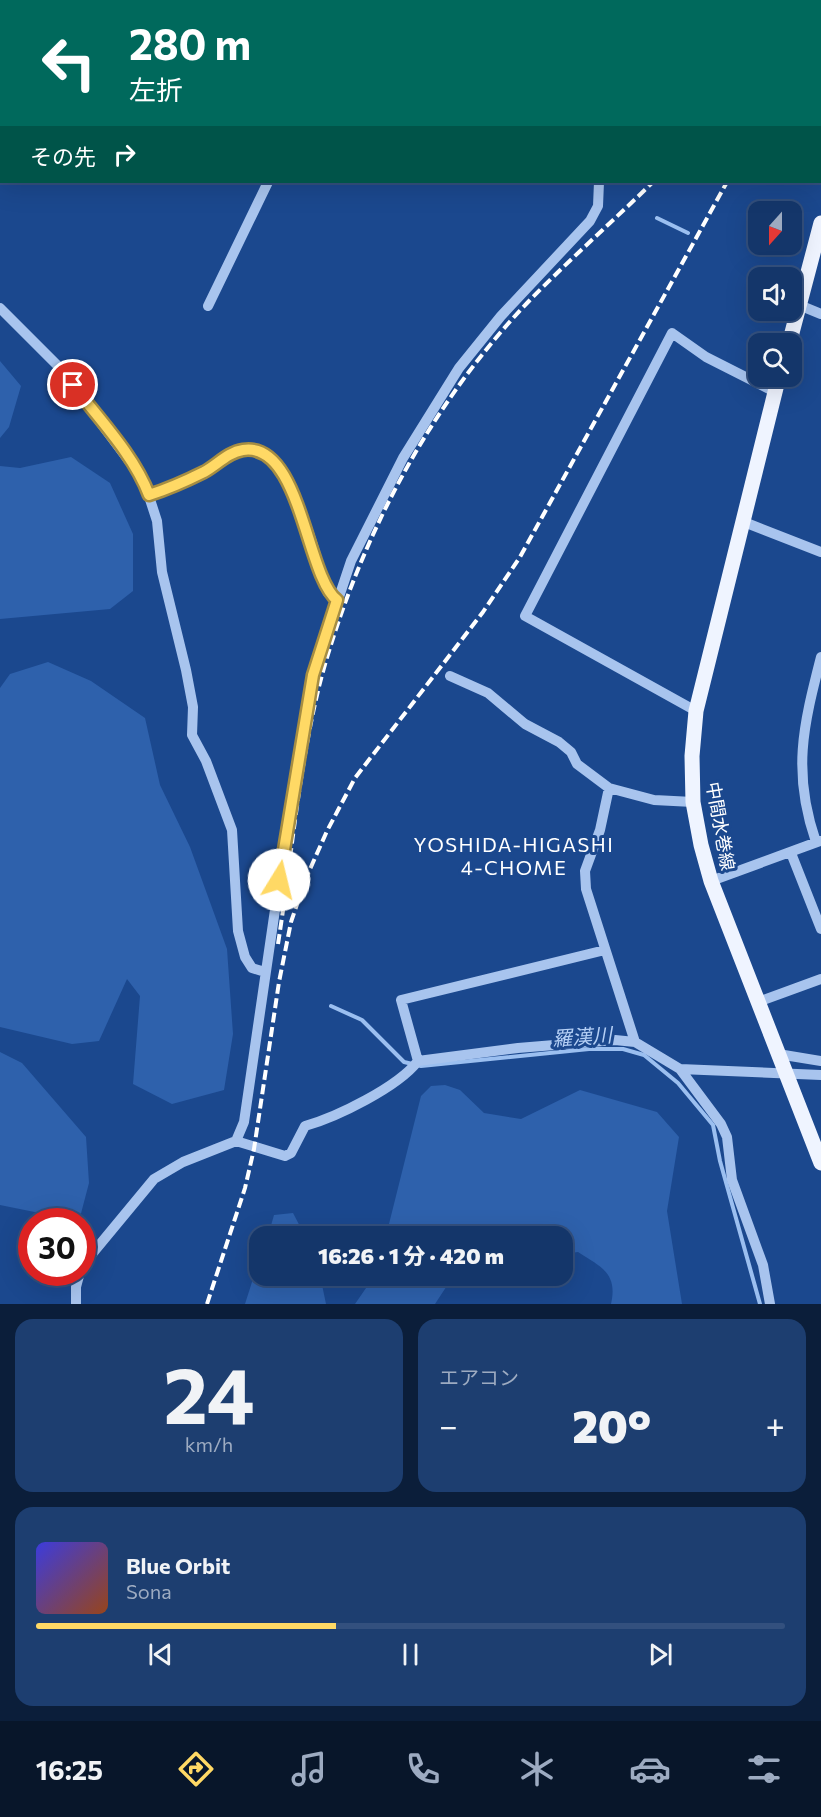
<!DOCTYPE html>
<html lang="ja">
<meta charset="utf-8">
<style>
:root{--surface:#14366a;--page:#1d3e70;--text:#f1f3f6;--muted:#9dabc1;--line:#33507e;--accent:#ffd965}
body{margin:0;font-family:Commissioner,"Noto Sans JP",sans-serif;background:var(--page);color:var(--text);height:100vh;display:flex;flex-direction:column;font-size:22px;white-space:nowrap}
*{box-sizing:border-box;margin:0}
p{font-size:20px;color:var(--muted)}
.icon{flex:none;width:33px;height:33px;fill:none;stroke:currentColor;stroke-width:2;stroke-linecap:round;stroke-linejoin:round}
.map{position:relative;height:1304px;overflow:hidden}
.sheet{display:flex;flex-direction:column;gap:15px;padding:15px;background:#0b1e3a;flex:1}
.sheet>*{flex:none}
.guide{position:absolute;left:0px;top:0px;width:822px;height:183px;box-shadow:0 6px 24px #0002,0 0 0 2px var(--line);background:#00695c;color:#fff;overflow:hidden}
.needle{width:39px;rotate:201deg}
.fabs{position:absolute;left:748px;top:201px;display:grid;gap:12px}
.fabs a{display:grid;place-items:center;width:54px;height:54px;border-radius:12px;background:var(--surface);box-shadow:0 6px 24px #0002,0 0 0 2px var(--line);font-size:30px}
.speed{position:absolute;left:18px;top:1208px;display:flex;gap:12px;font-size:30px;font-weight:700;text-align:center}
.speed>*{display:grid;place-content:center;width:78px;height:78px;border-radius:50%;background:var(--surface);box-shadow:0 6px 24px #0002,0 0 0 2px var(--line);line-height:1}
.speed .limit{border:9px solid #d22;background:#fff;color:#111}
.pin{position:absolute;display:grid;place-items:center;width:51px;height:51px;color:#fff;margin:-26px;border:3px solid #fff;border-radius:50%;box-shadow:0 2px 6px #0007}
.me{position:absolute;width:66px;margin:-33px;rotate:9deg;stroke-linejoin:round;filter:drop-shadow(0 0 4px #0008)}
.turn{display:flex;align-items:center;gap:21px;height:126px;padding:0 30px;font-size:27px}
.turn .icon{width:78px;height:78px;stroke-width:2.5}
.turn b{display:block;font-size:42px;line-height:51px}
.then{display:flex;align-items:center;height:57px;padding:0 30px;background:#0003;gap:12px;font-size:22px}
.big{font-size:45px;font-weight:800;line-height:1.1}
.sheet .tile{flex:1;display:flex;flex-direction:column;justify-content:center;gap:9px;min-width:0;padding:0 21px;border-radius:18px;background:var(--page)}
.sheet .dial{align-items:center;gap:0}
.dial b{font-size:78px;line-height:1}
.song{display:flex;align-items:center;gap:18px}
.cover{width:72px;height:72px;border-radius:9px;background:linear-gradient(135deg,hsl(240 70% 55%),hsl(20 70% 35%))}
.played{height:6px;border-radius:3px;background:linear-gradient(90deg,var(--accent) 40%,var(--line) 40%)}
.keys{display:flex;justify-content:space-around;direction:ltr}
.heat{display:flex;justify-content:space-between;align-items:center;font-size:33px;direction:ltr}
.sheet .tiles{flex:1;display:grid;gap:15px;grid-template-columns:1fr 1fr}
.tile:last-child{grid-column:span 2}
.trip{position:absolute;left:249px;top:1226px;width:324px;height:60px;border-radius:18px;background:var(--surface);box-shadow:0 6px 24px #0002,0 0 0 2px var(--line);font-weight:800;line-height:60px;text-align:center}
.menu{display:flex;height:96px;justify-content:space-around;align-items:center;background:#08162a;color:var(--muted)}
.menu .icon{width:42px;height:42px}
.menu .on{color:var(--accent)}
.menu b{font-size:27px;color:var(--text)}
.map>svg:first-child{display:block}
.green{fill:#2e61ac}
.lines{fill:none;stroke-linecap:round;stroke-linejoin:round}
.stream{stroke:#9bbff0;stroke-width:4}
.minor{stroke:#a8c4ee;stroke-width:10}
.major{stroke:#eff4ff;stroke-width:15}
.rail{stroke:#fff;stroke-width:4;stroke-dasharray:10 4.5;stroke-linecap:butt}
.minor-bridge{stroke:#a8c4ee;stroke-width:10}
.route-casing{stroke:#a68d42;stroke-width:15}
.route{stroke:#ffd965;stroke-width:10}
.labels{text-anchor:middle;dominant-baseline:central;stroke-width:6;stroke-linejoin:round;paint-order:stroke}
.street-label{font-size:18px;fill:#fff;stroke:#1b488e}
.neighbourhood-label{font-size:20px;letter-spacing:1.5px;fill:#fff;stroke:#1b488e}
.water-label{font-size:20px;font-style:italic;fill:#b4cff5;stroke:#1b488e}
</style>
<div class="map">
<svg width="821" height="1304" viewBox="0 0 821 1304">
<rect width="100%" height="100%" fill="#1b488e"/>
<path class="green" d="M0,361L21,386L9,427L0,438Z
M71,457L110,483L133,534V591L110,609L0,619V466L20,468Z
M48,662L91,681L145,718L160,785L190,847L227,949L233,1034L224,1090L172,1104L133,1084L140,996L127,979L99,1041L72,1044L0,1027V688L10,674Z
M0,1052L22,1063L86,1137L89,1183L79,1221L0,1205Z
M445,1085L460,1090L484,1113L521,1119L580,1090L657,1112L679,1137L667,1211L682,1304H611C618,1273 601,1267 578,1252L563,1254L562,1236H386L421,1096L431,1086Z
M293,1213L305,1236H268L274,1215Z
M259,1260L260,1275H320L326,1304H245Z
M375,1275H454L435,1304H355Z"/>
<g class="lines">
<path class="stream" d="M657,218L688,233
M331,1006L362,1020L404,1062L421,1066L589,1049H623L644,1055L678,1083L713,1125L720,1161L760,1304"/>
<path class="minor" d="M75,0L76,2
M289,0L291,2
M557,0V2
M497,2L504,0
M648,2V0
M794,2L795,0
M820,8H821
M799,305L821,314
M208,306L268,182
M0,308L59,367L144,481L157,521L162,572L186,670L193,707L192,735L206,761L232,830L238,931L245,957L252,968L265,972
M149,495C168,489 187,481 204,472C215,466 224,455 235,451C290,431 315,560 328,593L337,600
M744,522L821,552
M450,676L488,693L525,724L559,742L571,752L577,764L609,788L654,800L693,802
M696,711L525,616L672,333L706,357L775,392
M609,788L600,830L585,871L586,889L635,1042
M816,842C792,772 803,727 821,657
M791,853L821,929
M711,881L820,841
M758,1002L821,979
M778,1054L821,1061
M418,1061L401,1000L605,950
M680,1069L821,1075
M236,1141L285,1156L291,1153L305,1126C337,1117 398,1087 418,1061L518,1048L615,1040L635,1042L680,1069L721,1124L727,1137L732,1180L763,1265L770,1304
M82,1266L154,1179L183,1162L236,1141L244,1122L296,766L313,675L351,561L403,458L459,368L501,316L590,221L598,206L599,182
M76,1304V1287L80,1272"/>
<path class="major" d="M789,344L821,223
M779,376L696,711L692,756L693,802L701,845L711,881L821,1163"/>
<path class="rail" d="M805,2L806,0
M820,12L821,11
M278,944C292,855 299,762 322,675C360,538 430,404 529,301C569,260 612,222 653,182
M207,1304L245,1188L254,1149L279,982L291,922L306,878L327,831L355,778L483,612L520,557L727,182"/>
<path class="minor-bridge" d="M802,0L806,2"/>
</g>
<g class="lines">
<defs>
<path id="route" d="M73,385C99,419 134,455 149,495C168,489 186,481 204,472C217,465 228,452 243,450C301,441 306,576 337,600L313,675L279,880"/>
</defs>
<use href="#route" class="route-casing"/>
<use href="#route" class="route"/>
</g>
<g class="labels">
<g class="street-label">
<text transform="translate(721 826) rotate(80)">中間水巻線</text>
</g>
<g class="neighbourhood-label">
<text x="514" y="844">YOSHIDA-HIGASHI<tspan x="514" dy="23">4-CHOME</tspan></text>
</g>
<g class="water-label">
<text transform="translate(582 1036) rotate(-4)">羅漢川</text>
</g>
</g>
</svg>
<div class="fabs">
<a><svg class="needle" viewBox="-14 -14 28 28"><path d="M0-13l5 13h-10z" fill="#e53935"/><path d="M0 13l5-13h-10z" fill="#9dabc1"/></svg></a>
<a><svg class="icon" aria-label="sound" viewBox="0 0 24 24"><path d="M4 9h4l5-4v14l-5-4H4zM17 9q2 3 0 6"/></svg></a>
<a><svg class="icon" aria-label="search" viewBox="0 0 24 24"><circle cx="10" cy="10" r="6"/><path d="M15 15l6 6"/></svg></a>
</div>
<div class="speed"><div class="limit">30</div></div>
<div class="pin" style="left:73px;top:385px;background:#d93025"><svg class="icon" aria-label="arrive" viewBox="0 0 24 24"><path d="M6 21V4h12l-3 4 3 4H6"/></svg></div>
<svg class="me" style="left:279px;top:880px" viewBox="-20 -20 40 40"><circle r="19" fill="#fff"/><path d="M0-13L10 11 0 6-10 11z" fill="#ffd965"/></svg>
<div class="trip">16:26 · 1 分 · 420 m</div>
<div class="guide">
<div class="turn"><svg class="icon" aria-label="left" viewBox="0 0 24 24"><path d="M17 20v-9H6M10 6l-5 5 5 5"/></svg><div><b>280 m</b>左折</div></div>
<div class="then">その先<svg class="icon" aria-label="right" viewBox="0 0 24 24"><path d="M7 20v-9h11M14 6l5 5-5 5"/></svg></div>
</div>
</div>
<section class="sheet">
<div class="tiles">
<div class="tile dial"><b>24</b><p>km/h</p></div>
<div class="tile"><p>エアコン</p>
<div class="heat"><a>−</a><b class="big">20°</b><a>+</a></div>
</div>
<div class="tile">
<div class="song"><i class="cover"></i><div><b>Blue Orbit</b><p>Sona</p></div></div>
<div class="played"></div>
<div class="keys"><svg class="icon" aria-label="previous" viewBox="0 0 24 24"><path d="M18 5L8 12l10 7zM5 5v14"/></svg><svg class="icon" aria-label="pause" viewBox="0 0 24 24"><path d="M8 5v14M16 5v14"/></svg><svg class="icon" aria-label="next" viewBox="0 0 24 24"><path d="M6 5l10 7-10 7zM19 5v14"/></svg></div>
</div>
</div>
</section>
<nav class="menu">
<b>16:25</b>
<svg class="icon on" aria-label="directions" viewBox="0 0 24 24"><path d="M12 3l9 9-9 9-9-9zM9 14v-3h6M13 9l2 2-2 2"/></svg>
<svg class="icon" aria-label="music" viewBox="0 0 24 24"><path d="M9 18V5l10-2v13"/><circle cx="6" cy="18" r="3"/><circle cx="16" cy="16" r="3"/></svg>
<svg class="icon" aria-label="phone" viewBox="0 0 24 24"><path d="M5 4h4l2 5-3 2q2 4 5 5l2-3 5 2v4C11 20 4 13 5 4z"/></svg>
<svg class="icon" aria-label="climate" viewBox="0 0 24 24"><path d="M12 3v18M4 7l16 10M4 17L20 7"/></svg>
<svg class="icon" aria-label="car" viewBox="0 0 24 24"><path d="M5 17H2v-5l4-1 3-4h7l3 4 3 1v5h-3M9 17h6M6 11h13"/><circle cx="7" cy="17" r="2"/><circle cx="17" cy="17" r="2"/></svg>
<svg class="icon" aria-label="filters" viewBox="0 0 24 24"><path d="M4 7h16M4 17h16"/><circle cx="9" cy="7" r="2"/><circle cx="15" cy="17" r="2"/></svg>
</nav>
